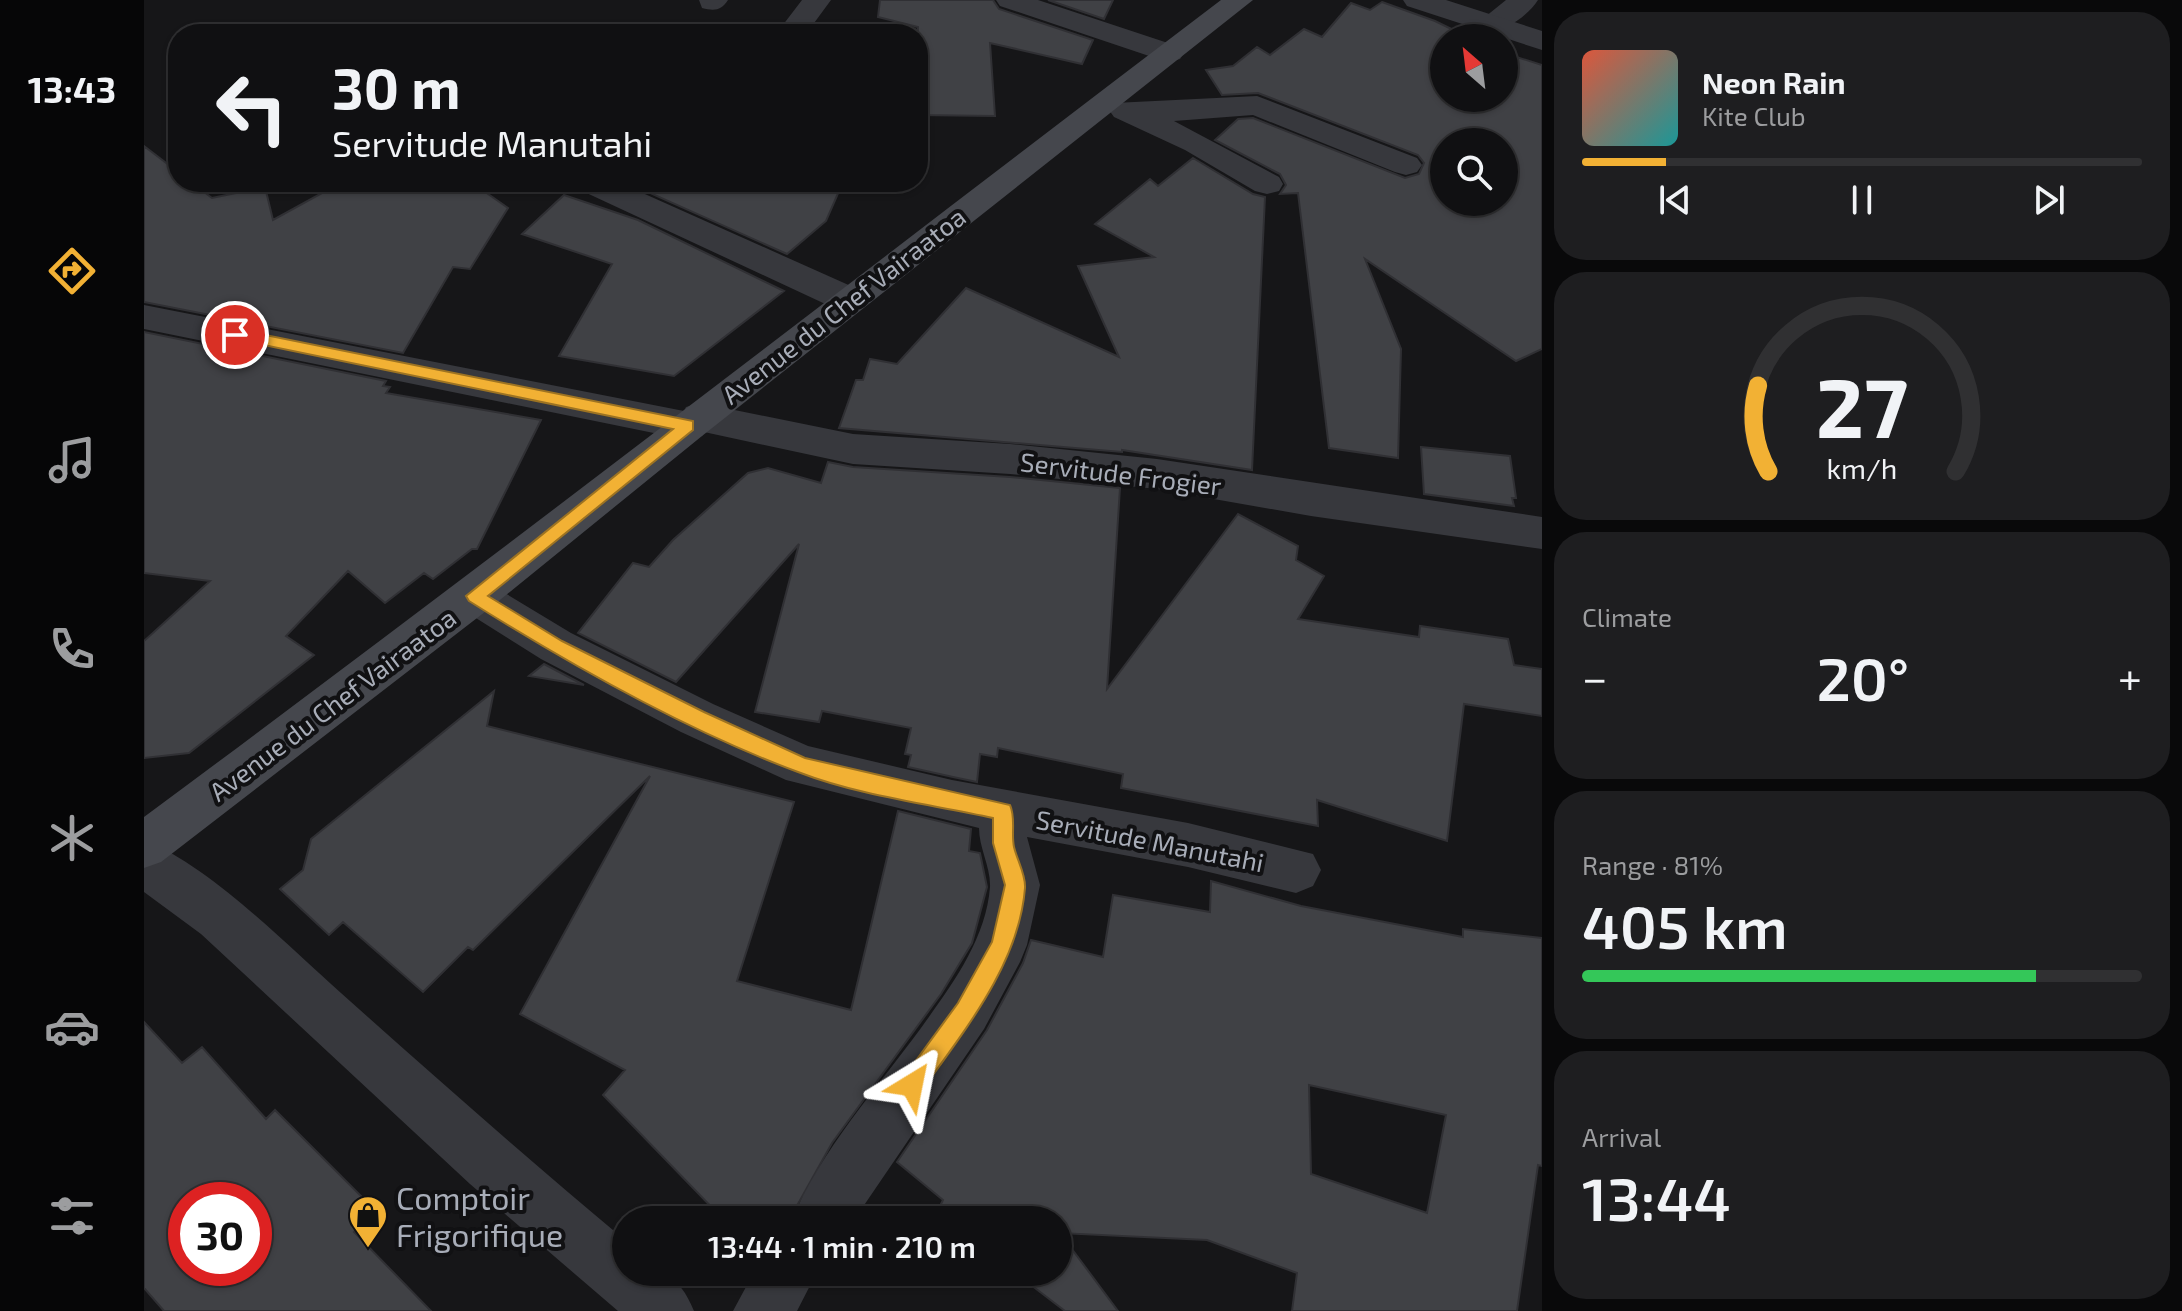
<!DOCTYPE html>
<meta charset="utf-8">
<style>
:root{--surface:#101012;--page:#1e1e20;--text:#f1f3f6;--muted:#9c9d9f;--line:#303032;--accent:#f2b134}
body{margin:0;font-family:"Exo 2",sans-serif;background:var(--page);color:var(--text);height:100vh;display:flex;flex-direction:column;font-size:30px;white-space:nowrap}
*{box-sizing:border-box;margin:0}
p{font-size:26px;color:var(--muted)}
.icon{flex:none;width:44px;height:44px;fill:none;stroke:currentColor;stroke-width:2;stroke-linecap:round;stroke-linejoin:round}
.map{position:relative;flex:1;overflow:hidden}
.drawer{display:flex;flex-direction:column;gap:12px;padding:12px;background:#09090a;width:640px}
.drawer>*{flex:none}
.banner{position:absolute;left:24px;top:24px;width:760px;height:168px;border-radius:32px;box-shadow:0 2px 6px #0004,0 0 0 2px var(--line);background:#101012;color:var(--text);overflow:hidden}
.needle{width:52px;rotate:332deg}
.tools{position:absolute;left:1286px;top:24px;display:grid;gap:16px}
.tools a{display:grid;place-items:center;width:88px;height:88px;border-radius:50%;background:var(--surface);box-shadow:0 2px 6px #0004,0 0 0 2px var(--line);font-size:40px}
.speed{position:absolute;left:24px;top:1182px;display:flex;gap:16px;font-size:40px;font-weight:700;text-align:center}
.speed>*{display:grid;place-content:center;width:104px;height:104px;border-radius:50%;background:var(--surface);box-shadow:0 2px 6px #0004,0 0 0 2px var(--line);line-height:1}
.speed .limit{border:12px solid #d22;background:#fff;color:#111}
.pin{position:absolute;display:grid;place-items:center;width:68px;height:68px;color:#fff;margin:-34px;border:4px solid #fff;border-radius:50%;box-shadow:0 2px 8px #0007}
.me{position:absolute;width:88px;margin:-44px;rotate:35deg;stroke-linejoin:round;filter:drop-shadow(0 0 6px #0008)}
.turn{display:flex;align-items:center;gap:28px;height:168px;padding:0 32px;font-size:36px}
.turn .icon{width:104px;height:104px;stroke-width:2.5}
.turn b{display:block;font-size:56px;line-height:68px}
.big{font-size:60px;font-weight:600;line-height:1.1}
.drawer .card{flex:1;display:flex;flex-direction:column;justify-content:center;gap:12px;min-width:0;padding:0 28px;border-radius:32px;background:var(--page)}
.drawer .dial{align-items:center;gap:0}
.dial svg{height:208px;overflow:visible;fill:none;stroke:var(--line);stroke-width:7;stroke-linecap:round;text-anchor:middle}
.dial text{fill:var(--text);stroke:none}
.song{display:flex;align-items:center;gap:24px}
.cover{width:96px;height:96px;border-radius:12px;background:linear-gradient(135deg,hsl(10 70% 55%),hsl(180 70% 35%))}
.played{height:8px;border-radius:4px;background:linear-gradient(90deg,var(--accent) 15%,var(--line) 15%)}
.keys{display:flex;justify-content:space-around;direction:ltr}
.heat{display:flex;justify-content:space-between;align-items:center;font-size:44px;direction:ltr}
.charge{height:12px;border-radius:6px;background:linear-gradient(90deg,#34c759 81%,var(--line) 0)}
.trip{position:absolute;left:468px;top:1206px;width:460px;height:80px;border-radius:40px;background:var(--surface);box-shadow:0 2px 6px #0004,0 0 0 2px var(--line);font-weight:600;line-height:80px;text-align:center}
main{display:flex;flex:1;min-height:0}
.menu{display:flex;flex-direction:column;width:144px;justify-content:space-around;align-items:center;background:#060607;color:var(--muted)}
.menu .icon{width:56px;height:56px}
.menu .current{color:var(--accent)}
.menu b{font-size:36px;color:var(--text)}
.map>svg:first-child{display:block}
.building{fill:#404145;stroke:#303034;stroke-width:2;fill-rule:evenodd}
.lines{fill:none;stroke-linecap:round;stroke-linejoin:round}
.minor{fill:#37383d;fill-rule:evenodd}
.tertiary{fill:#37383d;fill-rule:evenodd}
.secondary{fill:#45474d;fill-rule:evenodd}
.route{fill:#f2b134;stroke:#9d7322;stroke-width:2}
.labels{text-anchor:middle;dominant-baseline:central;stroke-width:8;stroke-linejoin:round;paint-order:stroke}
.street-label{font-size:26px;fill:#a8adb8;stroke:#111113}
.near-poi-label{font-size:32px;fill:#a8adb8;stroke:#111113;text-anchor:start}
</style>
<main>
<nav class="menu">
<b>13:43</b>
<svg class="icon current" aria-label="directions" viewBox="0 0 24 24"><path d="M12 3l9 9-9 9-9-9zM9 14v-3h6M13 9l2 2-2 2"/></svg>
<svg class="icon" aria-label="music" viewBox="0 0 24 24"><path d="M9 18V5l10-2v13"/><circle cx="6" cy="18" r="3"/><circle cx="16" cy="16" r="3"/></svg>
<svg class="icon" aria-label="phone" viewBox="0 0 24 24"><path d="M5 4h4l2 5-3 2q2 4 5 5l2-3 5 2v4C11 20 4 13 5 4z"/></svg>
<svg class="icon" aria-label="climate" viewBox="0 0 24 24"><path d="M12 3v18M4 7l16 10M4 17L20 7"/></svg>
<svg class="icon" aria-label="car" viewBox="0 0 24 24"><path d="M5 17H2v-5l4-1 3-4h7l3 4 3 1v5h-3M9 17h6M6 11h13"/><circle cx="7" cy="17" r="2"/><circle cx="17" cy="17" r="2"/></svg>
<svg class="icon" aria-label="filters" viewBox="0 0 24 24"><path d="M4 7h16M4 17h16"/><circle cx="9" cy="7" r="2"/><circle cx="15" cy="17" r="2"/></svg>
</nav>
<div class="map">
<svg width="1398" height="1311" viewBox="0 0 1398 1311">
<rect width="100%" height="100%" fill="#161618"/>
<path class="building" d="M736,0H849L855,9L949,40L938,64L846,43L851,116L774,115V27L734,17Z
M904,0H969L960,19Z
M1238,2L1291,21L1326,38H1300V98H1360V53L1398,65V349L1372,361L1221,259L1257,349L1254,458L1185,448L1154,193L1136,194L1142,185L1136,174L1071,140L1094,119L1109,118L1261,178L1275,174L1280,163L1274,155L1114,93L1078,95L1062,70L1089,66L1113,47L1126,55L1160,29L1178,37L1207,3L1226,10ZM1300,142H1360V202H1300Z
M0,146L34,172V182H47L68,198L121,187L129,220L198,182H327L364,208L326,269L309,267L259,353L0,302Z
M1049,158L1109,194L1121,197L1108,470L978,450V452L695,428L712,380H719L726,359L753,364L822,288L975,357L934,266L1010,257L951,224L1006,179L1014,186Z
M498,182H699L682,221L643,254L497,189Z
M420,195L494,220L640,291L530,376L415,356L468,264L378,234Z
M0,332L242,381L239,386L246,387L242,393L397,420L333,549H328L289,579L280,573L241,603L204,571L142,636L170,655L45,753L0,758V641L66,581L0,573Z
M1277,447L1366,456L1372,498H1368L1370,506L1280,494Z
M684,462L709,467L866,477L976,488L963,689L1094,514L1154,546L1152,560L1180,576L1154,619L1275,637L1276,626L1364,639L1370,665L1398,669V716L1320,704L1303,841L1173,800L1174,826L977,788L979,774L854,748L853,757L836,754L833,782L809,777L764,767L767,755L761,754L767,728L678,711L675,722L611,712L655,544L532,682L434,633L489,563L505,567L529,540L604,473L624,468L677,483Z
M400,664L440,685L385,676Z
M350,691L343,726L650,802L593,981L707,1010L754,811L827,829L825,851L836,853L843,887L828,943L797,994L688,1143L645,1220H580L459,1095L481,1070L376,1014L506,776L329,950L324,947L279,992L199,922L185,935L136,889L159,870L167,839Z
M1067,881L1157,906L1319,937V929L1398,938V1166L1394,1165L1373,1311H1148L1153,1273L1063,1240L916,1233L974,1311H921L870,1272H914V1220H804L793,1212L799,1200L753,1162L843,1030L879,963L887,940L959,957L969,895L1066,912ZM1165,1085L1302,1115L1283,1213L1167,1174Z
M0,1022L38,1063L58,1047L122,1119L131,1110L230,1209L210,1232L287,1311H20L0,1288ZM42,1200H110V1268H42Z"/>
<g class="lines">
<path class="minor" d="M555,0H584C577,11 570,11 558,8Z
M658,0H687L662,34H632Z
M852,0H894L1036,47L1040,53L1036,59L1025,62L1014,59L856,6Z
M1362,0H1394C1383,17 1356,36 1336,31L1331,25Z
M1113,96L1273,158L1278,165L1273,172L1262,175L1251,172L1109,115L1030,121L1135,177L1139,184L1135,191L1123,194L1111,191L1041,150L970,117L965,110L970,103Z
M430,182H474L718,291L723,300L718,309L705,312L692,309L434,189Z
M0,305L540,411L542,407L556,403L709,434L866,444L1013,459L1398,517V549L1167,516L1013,489L866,474L709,464L560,432L558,436L544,440L0,329Z
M331,579L346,584L427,633L569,704L664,746L808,780L1044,823L1169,854L1177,870L1169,886L1152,893L1044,867L883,837L896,885L883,945L876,962L840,1029L710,1220H648C677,1150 733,1088 777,1028C807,986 842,940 846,887C847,868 835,848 835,828L642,780L537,732L397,659L316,608L310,596L316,584Z
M0,840C66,866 143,945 197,993C291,1077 385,1160 482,1241V1272C521,1272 534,1273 550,1311H474L326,1184L57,934L0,892Z
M610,1272H673L653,1311H589Z"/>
<path class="tertiary" d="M1259,0H1302L1398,31V50L1263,6Z"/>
<path class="secondary" d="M1077,0H1109L558,436L346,608L17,862L0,868V817C362,549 718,273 1077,0Z"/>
</g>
<path class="route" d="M91,329L549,421V430L344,596L418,641L560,712L661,758L866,805C872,818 867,833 870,847C873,860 882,875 881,888C875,965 819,1032 776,1093L768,1096L760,1093L757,1085L760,1077L814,1003L848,942L861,885L849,843V818C785,804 716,796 654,772C543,731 425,664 325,601L322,596L529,429L86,338V331Z"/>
<defs>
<symbol id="shop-pin" viewBox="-11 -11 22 30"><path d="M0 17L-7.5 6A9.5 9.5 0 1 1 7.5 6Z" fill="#f2b134" stroke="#111113"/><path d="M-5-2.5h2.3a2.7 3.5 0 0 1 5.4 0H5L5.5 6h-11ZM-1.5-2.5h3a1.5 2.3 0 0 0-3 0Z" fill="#111"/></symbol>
</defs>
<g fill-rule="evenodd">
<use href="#shop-pin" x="202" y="1193" width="44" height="60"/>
</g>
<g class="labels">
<g class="street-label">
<text transform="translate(699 305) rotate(-38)">Avenue du Chef Vairaatoa</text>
<text transform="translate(977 473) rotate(7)">Servitude Frogier</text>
<text transform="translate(188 704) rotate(-37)">Avenue du Chef Vairaatoa</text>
<text transform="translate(1006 840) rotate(11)">Servitude Manutahi</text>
</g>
<g class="near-poi-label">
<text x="252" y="1197">Comptoir<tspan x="252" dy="37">Frigorifique</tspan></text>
</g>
</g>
</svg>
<div class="tools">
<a><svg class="needle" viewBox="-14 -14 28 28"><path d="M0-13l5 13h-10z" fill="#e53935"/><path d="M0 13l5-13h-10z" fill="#9c9d9f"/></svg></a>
<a><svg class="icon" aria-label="search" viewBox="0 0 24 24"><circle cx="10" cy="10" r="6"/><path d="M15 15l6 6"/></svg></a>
</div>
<div class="speed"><div class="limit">30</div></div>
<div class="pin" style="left:91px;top:335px;background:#d93025"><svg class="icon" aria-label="arrive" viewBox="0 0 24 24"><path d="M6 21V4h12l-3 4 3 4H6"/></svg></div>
<svg class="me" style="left:768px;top:1085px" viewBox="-20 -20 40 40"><path d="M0-17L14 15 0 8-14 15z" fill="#f2b134" stroke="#fff" stroke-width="4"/></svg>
<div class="trip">13:44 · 1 min · 210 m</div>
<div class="banner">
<div class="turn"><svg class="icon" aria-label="left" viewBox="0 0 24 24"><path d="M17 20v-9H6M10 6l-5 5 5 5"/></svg><div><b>30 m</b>Servitude Manutahi</div></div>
</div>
</div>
<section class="drawer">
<div class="card">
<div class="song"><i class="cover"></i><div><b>Neon Rain</b><p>Kite Club</p></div></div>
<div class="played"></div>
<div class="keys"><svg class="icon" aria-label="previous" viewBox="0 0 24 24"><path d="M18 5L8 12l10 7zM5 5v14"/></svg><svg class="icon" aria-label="pause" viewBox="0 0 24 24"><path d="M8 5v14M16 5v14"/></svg><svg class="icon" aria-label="next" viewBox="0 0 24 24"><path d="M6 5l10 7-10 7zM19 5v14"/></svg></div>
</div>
<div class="card dial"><svg viewBox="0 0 100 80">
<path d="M14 69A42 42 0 1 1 86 69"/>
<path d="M14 69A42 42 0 0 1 10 36" stroke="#f2b134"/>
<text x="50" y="56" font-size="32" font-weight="700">27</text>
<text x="50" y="72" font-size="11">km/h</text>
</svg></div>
<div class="card"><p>Climate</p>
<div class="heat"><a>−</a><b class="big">20°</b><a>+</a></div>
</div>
<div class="card"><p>Range · 81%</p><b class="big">405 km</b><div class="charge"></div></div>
<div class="card"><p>Arrival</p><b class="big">13:44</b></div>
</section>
</main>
